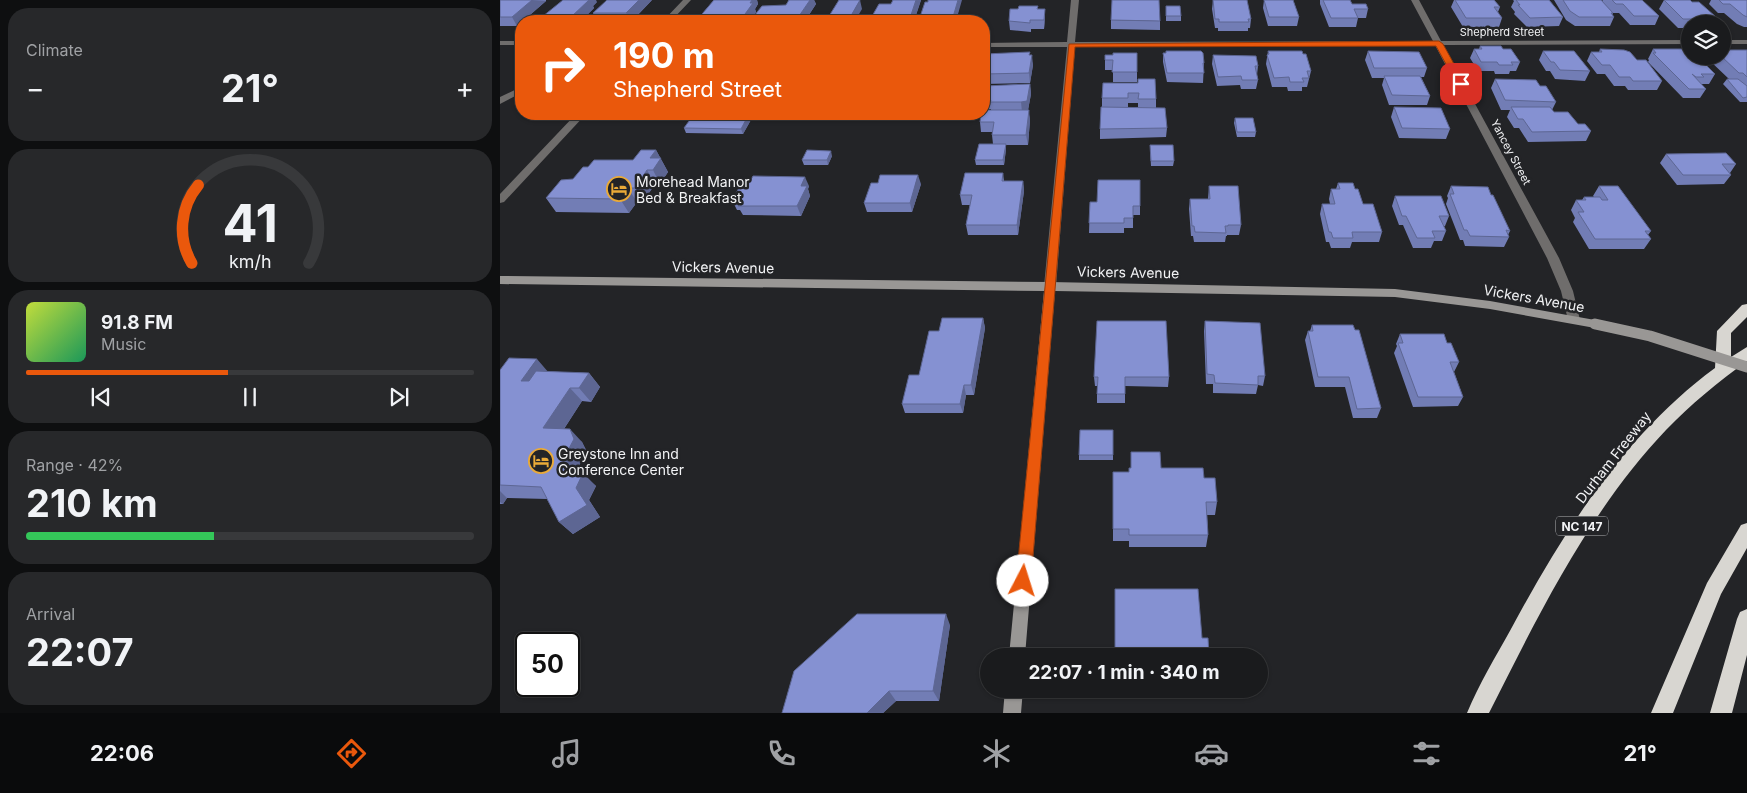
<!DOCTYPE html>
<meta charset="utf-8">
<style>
:root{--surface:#1a1b1d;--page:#27282a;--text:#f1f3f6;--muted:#9fa1a4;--line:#38393b;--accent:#ea580c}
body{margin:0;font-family:Inter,sans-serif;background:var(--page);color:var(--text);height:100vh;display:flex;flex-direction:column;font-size:19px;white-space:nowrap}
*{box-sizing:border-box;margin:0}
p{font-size:16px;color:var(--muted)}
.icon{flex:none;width:28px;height:28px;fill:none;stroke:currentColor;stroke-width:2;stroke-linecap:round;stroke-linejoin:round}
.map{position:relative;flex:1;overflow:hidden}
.details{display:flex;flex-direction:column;gap:8px;padding:8px;background:#0e0f10;width:500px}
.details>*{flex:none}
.guide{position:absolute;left:15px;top:15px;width:475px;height:105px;border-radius:20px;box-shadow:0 1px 4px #0004,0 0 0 1px var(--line);background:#ea580c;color:#fff;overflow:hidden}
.controls{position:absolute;left:1181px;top:15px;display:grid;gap:10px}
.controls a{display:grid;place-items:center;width:50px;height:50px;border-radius:50%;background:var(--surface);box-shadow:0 1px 4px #0004,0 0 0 1px var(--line);font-size:25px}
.speed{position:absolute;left:15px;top:632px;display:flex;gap:10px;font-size:25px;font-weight:700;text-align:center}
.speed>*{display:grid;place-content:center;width:65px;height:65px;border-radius:50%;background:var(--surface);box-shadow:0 1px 4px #0004,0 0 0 1px var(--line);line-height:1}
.speed .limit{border:2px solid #111;border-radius:8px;background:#fff;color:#111}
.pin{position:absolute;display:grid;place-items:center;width:42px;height:42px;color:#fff;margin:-21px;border-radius:10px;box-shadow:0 2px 8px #0006}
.me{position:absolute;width:55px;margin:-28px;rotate:5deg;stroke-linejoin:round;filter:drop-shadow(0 0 4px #0008)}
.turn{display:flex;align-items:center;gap:18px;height:105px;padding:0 15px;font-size:22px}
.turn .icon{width:65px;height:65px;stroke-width:2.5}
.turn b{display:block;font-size:35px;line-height:42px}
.big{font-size:38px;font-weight:700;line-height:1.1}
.details .card{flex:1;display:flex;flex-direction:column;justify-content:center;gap:8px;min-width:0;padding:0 18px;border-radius:20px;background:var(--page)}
.details .dial{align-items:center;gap:0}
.dial svg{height:130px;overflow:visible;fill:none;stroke:var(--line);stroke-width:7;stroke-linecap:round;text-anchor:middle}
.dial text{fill:var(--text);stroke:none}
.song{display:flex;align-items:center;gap:15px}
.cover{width:60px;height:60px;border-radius:8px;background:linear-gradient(135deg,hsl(70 70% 55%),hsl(150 70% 35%))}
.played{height:5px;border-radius:2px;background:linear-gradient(90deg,var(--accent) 45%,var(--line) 45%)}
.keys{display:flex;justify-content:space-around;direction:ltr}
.heat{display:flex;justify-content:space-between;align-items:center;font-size:28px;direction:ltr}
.charge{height:8px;border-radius:4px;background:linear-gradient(90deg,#34c759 42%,var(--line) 0)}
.trip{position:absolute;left:480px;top:648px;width:288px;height:50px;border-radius:25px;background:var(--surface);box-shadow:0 1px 4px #0004,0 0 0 1px var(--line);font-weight:700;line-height:50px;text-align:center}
.tabs{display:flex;height:80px;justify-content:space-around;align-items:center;background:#0a0b0c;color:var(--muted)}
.tabs .icon{width:35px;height:35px}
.tabs .current{color:var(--accent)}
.tabs b{font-size:22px;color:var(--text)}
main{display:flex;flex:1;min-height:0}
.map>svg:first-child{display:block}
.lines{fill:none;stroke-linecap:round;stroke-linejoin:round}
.service{fill:#6f6d6c;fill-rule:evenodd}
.minor{fill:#6f6d6c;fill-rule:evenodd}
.tertiary{fill:#6f6d6c;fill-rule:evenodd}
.secondary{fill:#999795;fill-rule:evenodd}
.motorway{fill:#d8d6d1;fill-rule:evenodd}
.secondary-bridge{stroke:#999795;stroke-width:11}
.wall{fill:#727db5;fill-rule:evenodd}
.shaded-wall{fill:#5d6693}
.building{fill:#8591d2;stroke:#5d6693}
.route{fill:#ea580c;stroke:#983908}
.labels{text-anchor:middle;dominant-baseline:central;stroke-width:5;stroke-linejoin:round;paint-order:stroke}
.far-street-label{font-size:11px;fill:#f2f3f5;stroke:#232427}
.shield{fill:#232427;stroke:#b4b5b7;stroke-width:1}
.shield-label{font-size:12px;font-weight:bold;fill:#f2f3f5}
.poi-label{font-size:14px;fill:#f2f3f5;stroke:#232427;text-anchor:start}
.street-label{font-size:14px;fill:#f2f3f5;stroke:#232427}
</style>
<main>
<section class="details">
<div class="card"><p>Climate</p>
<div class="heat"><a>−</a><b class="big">21°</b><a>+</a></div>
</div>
<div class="card dial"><svg viewBox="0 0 100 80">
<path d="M14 69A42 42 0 1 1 86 69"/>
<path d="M14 69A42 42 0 0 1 18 21" stroke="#ea580c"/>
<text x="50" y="56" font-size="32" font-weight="700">41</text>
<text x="50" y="72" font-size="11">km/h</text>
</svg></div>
<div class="card">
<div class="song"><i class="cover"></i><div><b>91.8 FM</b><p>Music</p></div></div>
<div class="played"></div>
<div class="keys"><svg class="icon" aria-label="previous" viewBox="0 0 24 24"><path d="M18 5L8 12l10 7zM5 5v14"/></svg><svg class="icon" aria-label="pause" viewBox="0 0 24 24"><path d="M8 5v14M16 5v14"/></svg><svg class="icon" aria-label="next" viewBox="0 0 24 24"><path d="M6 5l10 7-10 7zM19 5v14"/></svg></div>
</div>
<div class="card"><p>Range · 42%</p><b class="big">210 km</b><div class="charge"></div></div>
<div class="card"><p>Arrival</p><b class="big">22:07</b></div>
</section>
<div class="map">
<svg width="1247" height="713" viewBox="0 0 1247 713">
<rect width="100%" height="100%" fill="#232427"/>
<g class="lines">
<path class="service" d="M21,87V93L0,104V97Z"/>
<path class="minor" d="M571,0H579L575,42L933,41L911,0H919L941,41L1190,40V44L943,45L1059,258L1073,291L1080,320L1078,323L1074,324L1068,320L1061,291L1047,258L935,45L575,47L556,286L550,290L544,286L567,47H484V43L567,42Z
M1222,40H1247V44H1222Z
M0,41H21V45H0Z"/>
<path class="tertiary" d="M183,0H191L171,21H163Z
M76,114H86L4,202L0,203V194Z"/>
<path class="secondary" d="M0,276L550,282L895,289L990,301L1095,320L1101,324L1095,328L990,309L895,297L555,291L525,656H509L544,291L0,284Z
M505,689H523L521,713H503Z"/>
<path class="motorway" d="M1247,304V317L1231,333V357L1247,347V361C1218,382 1191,404 1166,430C1089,511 1039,614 989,713H967C979,684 996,656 1011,629C1063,532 1125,434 1215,368L1217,331L1242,305Z
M1247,523V548L1221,594L1173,713H1151L1207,583L1241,525Z
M1247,609V655L1232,713H1210L1237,619L1240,612Z"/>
<path class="secondary-bridge" d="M1095,324L1150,336L1247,367"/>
</g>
<path class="wall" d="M0,0H46V1L23,21H21V23L17,26H0Z
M152,0L132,21H97L93,13Z
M214,0H257L258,4L255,9L256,12L250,21H198L197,20Z
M289,0H314L316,4L305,21H256L254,16L286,5Z
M393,0H421L414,21H372L371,18L391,4Z
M461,0L456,21H421L420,17L428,2Z
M713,0L751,19L750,28H748V31H718V28H715L712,9Z
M764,0H793L799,17L797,26H768L763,8Z
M820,0H850L852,4L868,9L866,18H858L856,27H829L820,4Z
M954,0H994L1000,7L998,12L1002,18L999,27H963L951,7Z
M1013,0H1049L1063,17L1059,26L1027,27L1014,14L1015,12L1011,7L1014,1Z
M1054,0H1101L1102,1L1103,0H1142L1159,16L1155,25H1130L1119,13H1113L1112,15L1114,17L1110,26H1075L1066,20Z
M1164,0L1192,2L1216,17L1215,19L1213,24H1190V28H1178L1159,9Z
M1211,0H1247V27H1244L1237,24L1224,13H1218L1209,4Z
M97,2L93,6L94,8L81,21H45L42,17Z
M538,6V9H545V18L544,29H531V32L510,30L509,21L518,9Z
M666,6L681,16V21H666Z
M611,20L660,21V30L611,29Z
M980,46L1003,49L1020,62L1016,71H1010L1009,74H995L994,71H978L970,58L974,49H979Z
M1100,49L1137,60L1162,81L1157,90H1128L1125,86H1114L1105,74H1097L1087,61L1091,52H1099Z
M1153,49L1215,74L1209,84H1201L1206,89L1200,98H1183L1148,62L1149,60L1148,59Z
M1247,50V102H1240L1223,84L1227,79H1229L1209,60L1211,56H1222Z
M768,51L811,71L807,87H802V91H788L787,87H772L766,64Z
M868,51L927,68L924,77H921L930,96L927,105H889L882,85L884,78H872L865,60Z
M1043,51L1090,71L1085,81L1055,79L1050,71H1046L1039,60Z
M637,53V82H613V70H605V60L613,55Z
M663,53L704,63L703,83L667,82L663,62Z
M484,54L530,55L533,65L530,83L484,84Z
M713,55L758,66L757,75L758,80L756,89H741L740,85L717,86L712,64Z
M995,79L1040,86L1056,102L1052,110L1054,112L1091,131L1086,141L1028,142L1019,128H1014L1007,117L1010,110H1001L991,88Z
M638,83L656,99V108L667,128L666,137L600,139V129L602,107V98ZM628,103H638V107H628Z
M530,84L531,94L528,110L530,120L528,145H506V149L504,165H476L475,160L493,144L492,135V132H481L480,122L491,110V109H484V86Z
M894,107L950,129L946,139L899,138L891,117Z
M424,114H443L442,116H425Z
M252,118L243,134L186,133L184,128Z
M735,118L756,132L755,137H737L734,123Z
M156,150L168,172L160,184H155L143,202H137L129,213L56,212L46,198L73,179L88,167L133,160Z
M650,150L674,161L673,166H651Z
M1166,154L1236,164L1230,173L1231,175L1224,184L1177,185L1160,163Z
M332,156L328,165H304L302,160Z
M503,173L504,181H523L524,191L518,235H468L466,225L470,205H462L460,195Z
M838,183L855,189L863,204L882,232L879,242H852L850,248H831L829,242H826L820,214L822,204H830L829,199L831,189H836Z
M421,184L412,212H367L364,203Z
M309,186L308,189L310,196L301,216L243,215L240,210H237L232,200Z
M709,186L741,225L739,235H727V236H726L725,242H694L693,236H691L689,209L690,199H708Z
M951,186L1010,231L1008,235L1009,237L1004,247L965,246L963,240H960L946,204L948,198L947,196Z
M1099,186L1151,231L1148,235L1151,239L1144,249H1089L1073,222L1075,218L1071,210L1076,200H1082L1084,197H1094L1093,196Z
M895,196L949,216L945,226H944L946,231L942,241H934L931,248H913L903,225H899L892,206Z
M590,202L640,206V215H633V228H624V233H589Z
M483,318L485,328L474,395H466L463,413H405L402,404L419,375L439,331Z
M705,321L765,376L763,386L758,385L756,394L713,393V384H706L704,331Z
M812,325L881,408L877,418H853L845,387H815L805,340L808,331H810Z
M900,334L947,343L959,362L954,372L963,397L958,406L913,407L894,353L897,346L896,344Z
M0,370L89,373L100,387L91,402L82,401L64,429L82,442L87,452L77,469L79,472L96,486L89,500L100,517L73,534L59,522L47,499L7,498L3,504H0Z
M594,377H669L668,387L625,386V403H597V386H595Z
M613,430V460H579V455Z
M661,468L704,478L717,502L715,515H707L708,535L706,547H629V541H613V529L629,472Z
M450,625L439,701H396L383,713H282Z"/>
<path class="shaded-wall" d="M32,0L46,1L23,21H21V23L17,26L12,17Z
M86,0H96L97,2L93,6L94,8L81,21H73L71,17Z
M139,0H152L132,21H130L126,13Z
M252,0H257L258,4L255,9L256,12L250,21H240Z
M310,0H314L316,4L305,21H298L297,19Z
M360,0L362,9L355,21H348Z
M416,0H421L414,21H407Z
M458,0H462L456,21H454L453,17Z
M545,9V18L544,29V20Z
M532,55L533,65L530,83L529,73Z
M530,84L531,94L528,110L522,112L521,102Z
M529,110L530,120L528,145L526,135Z
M249,114L252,118L243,134L241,129Z
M506,144V149L504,165L503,160Z
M156,150L168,172L160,184L153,170L150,158Z
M331,151L332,156L328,165L327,160Z
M147,170L155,184L143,202L135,188Z
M418,175L421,184L412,212L410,203Z
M305,177L309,186L308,189L310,196L301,216L297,206L301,186Z
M523,181L524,191L518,235L517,225Z
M128,188L137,202L129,213L120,199Z
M483,318L485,328L474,395L471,385Z
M37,359L49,373L33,394L21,381Z
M89,373L100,387L91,402L79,388Z
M464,385L466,395L463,413L460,404Z
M70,388L82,401L56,441L43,428Z
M70,429L82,442L87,452L77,469L81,478L83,473L96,486L89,500L100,517L73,534L59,522L76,488L65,456Z
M0,491L7,498L3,504L0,502Z
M446,614L450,625L439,701L433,691Z
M389,691L396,701L383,713H367Z"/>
<path class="building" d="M0,0H32L12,17H0Z
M63,0H89L71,17H42Z
M107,0H139L126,13H93Z
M214,0H252L250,3H253L240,21L197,20Z
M289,0H310L297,19H259L261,16H254L262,6L286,5Z
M339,0H360L348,21H326Z
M393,0H416L410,18L407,20H372L373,18H371L379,4H391Z
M428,0H458L453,17H420L425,2H428Z
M612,0H659L660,21L611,20Z
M713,0H747L751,19H748L749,22H719V19H715Z
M764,0H793L799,17H769Z
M823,0H850L852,4H866L868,9H854L858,18H831Z
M955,0H994L1000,7H994L1002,18H966Z
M1016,0H1049L1063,17L1030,18L1018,5H1020Z
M1063,0H1101L1113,13H1111L1114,17H1079L1070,11Z
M1112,0H1142L1159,16H1134L1123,4H1116Z
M1164,0H1190L1192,2H1199L1216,17H1214L1215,19H1183Z
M1219,0H1247V17L1243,15L1230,4H1223Z
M519,6H538L537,9H545L544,20H530V23L509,21L510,9H518Z
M666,6H680L681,16H666Z
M980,46H1001L1003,49H1011L1020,62H1011L1013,65H999L997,62H981L974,49H982Z
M1100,49L1124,50L1130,52L1137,60H1146L1162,81H1133L1130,77H1119L1110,65H1102L1091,52H1102Z
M1153,49H1186L1190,51V56H1197L1215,74H1201L1204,77H1196L1192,74L1206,89H1189L1153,53H1156Z
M1222,50H1247V77L1243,73H1239L1221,56H1222Z
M666,51H701L703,53L704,63H703L704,73H667L663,53H666Z
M768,51H802L803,54H806L811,71H807L809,78H802L804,82H790L789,77L774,78L767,55L769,54Z
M868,51L919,52L927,68H874Z
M1043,51H1074L1090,71L1060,70L1054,62H1051Z
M530,52L529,55H532L529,73L484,74V54Z
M613,53H637V72H612L613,60H605V55H613Z
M713,55L756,56L758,66H755L758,80H742L741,76L718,77Z
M884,76H920L930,96L892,95Z
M638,79H655L656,99H638L639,93H628V98H602L603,83H638Z
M995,79L1036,80L1040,86H1046L1056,102L1005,100Z
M1227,79H1238L1247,86V97L1243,98Z
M530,84L527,101L521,102H490L491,100H484V86Z
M601,107L665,108L667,128L600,129Z
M894,107L941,108L950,129L902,128Z
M1011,107H1050L1054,112H1068L1078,124H1085L1091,131L1032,132L1023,119H1018Z
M484,110H529L526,135H492L494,122H480L481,114H484Z
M194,114H249L241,129L184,128Z
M735,118H753L756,132H737Z
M479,144H506L503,160H475Z
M650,145H673L674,161H651Z
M141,150H156L150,158H161L153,170H147L135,188H128L120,199L46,198L61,180L73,179L83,167H88L94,160H133Z
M307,150L331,151L327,160H302Z
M1226,153L1236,164H1222L1231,175H1183L1166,154Z
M465,173H503L502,181H523L517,225H466L472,195H460Z
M380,175H418L410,203H364L371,183H378Z
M253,176L305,177L301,186H307L297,206H238L241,200H232L239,188H246Z
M598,180H640V206H633V218H624V223H589L590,202H597Z
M838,183H853L855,189H858L863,204H873L882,232H852L853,238H833L831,232H829L822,204H835L831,189H840Z
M709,186H738L741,225H728V226H725L726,233L695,232L694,226H692L690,199H710Z
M951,186L988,187L991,195H993L1010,231L1006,230L1009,237L970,236L967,230H964L950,194H954Z
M1099,186H1118L1151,231H1145L1151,239H1095L1078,212H1084L1076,200H1086L1084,197H1100L1102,200H1108Z
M895,196H941L949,216H939L946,231H932L935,238H917L906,216H902Z
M442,318H483L471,385H464L460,404H402L409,375H419L429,331H439Z
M597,321H666L669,377H625V394H597L598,377H594Z
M705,321L760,323L765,376H758V385L715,383L714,375L707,374Z
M812,325H853L855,330H859L881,408L857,409L849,377H818L808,331H813Z
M900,334H944L947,343H951L959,362H950L963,397H918L898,343H903Z
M9,358L37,359L21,381H29L36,371L89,373L79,388H70L43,428L70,429L74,439L65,456L70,471L83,473L76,488L87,505L59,522L41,487L0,485V370Z
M580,430H613V455H579Z
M631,452H660L661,468H703L704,478H715L717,502H706L708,535H629V529H613V472H629V468H631Z
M615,589H698L702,638H708L709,656H615Z
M357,614H446L433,691H389L367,713H282L294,671Z"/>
<path class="route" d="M939,41L943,44L965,84L963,86L957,84L936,46L575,47L531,581L528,586L523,588L518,586L516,581L569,44Z"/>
<defs>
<symbol id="hotel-ring" viewBox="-11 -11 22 22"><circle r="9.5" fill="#232427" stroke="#eaaa38" stroke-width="1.5"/><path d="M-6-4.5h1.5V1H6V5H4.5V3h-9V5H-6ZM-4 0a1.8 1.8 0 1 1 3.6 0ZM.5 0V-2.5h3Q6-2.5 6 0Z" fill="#eaaa38"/></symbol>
</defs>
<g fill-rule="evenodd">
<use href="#hotel-ring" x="105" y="175" width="28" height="28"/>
<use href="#hotel-ring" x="27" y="447" width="28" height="28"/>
</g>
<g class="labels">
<g class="far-street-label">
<text x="1002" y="32">Shepherd Street</text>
<text transform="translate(1011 152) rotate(62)">Yancey Street</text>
</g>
<rect class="shield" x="1056" y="516.5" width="52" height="19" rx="4"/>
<g class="shield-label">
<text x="1082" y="526">NC 147</text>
</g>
<g class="poi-label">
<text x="136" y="181">Morehead Manor<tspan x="136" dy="16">Bed &amp; Breakfast</tspan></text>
<text x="58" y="453">Greystone Inn and<tspan x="58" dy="16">Conference Center</tspan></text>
</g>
<g class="street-label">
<text transform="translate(223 267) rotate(1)">Vickers Avenue</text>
<text transform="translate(628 272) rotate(1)">Vickers Avenue</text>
<text transform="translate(1034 298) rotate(10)">Vickers Avenue</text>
<text transform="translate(1113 457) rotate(-52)">Durham Freeway</text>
</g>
</g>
</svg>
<div class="controls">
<a><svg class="icon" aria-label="layers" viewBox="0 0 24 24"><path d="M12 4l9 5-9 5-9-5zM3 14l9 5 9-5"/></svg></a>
</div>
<div class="speed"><div class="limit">50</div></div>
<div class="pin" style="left:961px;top:84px;background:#d93025"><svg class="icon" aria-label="arrive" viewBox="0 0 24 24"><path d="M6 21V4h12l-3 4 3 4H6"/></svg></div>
<svg class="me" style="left:523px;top:581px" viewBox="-20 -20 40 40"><circle r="19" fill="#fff"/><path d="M0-13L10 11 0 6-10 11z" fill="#ea580c"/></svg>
<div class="trip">22:07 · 1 min · 340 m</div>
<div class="guide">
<div class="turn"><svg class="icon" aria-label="right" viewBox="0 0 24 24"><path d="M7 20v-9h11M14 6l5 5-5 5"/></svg><div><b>190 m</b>Shepherd Street</div></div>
</div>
</div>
</main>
<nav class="tabs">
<b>22:06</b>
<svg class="icon current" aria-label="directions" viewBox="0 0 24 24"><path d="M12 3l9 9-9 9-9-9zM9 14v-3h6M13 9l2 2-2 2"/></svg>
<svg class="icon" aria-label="music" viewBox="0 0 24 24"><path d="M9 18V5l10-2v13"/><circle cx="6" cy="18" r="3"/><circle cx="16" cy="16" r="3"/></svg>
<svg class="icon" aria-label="phone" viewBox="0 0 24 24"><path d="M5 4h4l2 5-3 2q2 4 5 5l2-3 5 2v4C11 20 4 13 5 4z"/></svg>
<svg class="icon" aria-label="climate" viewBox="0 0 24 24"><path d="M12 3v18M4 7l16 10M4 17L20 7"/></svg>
<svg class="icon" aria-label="car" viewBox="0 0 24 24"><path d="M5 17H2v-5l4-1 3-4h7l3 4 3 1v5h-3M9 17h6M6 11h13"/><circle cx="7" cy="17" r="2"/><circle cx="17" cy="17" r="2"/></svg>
<svg class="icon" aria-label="filters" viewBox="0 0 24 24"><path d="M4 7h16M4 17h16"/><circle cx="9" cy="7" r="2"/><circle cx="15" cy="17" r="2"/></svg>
<b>21°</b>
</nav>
